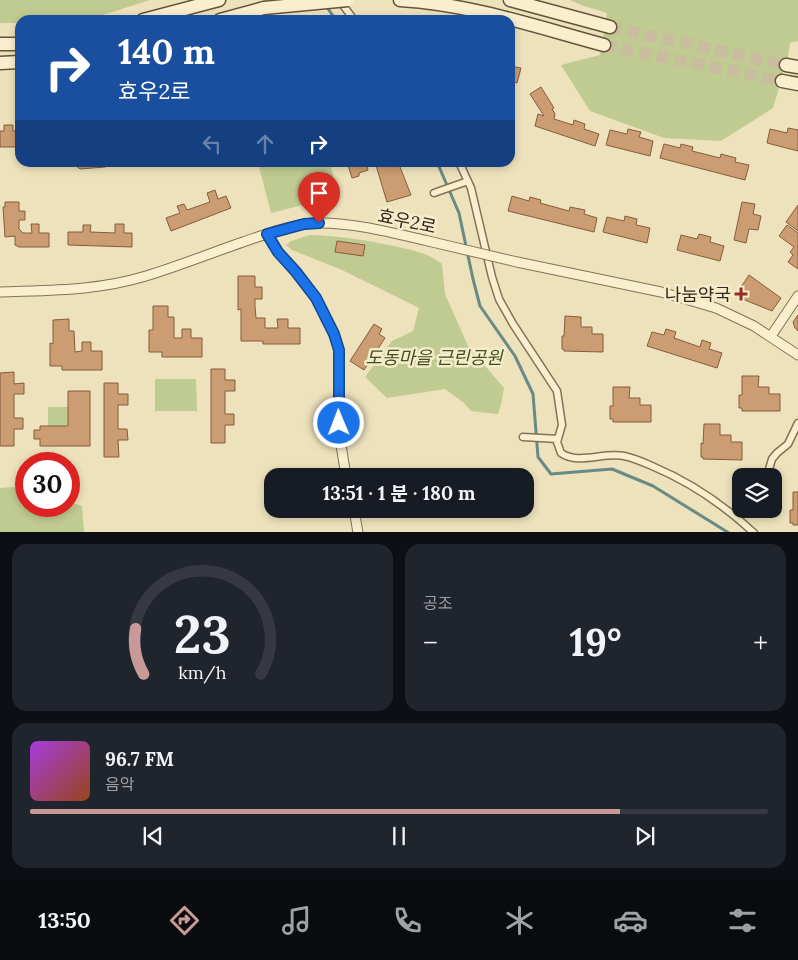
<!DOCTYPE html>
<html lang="ko">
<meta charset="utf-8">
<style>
:root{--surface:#171b24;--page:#20242c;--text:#f1f3f6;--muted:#9ea1a6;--line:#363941;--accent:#c79a98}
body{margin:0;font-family:Lora,"Noto Sans KR",serif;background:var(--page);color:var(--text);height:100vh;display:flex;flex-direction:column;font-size:19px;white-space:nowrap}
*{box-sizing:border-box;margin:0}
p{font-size:16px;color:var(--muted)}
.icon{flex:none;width:28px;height:28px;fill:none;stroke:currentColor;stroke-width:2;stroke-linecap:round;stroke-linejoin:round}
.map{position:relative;height:532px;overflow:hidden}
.side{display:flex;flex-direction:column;gap:12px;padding:12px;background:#0d0f14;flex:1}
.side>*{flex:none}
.top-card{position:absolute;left:15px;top:15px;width:500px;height:152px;border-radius:15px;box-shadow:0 2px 8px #0003;background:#1a4fa0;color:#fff;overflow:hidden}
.controls{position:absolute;left:732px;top:468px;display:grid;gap:10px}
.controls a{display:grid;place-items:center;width:50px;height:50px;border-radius:10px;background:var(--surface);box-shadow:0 2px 8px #0003;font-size:25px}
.speed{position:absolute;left:15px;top:452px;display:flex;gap:10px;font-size:25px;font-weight:700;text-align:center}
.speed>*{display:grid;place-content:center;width:65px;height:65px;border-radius:50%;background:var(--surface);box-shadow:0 2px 8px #0003;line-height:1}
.speed .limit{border:8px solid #d22;background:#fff;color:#111}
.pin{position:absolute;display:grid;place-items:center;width:42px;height:42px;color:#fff;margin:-51px -21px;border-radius:50% 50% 50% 0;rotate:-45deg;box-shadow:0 0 5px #0007}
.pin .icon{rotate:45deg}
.me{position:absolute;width:55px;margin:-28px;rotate:359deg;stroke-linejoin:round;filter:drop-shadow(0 0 4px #0008)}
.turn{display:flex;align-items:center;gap:18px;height:105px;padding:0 20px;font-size:22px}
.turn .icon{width:65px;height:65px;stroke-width:2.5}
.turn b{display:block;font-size:35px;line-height:42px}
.lanes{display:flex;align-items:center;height:48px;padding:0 20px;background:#0003;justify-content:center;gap:25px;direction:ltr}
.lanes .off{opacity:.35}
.big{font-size:38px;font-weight:700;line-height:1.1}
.side .card{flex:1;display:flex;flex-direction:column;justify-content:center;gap:8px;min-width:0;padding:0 18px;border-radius:15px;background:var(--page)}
.side .dial{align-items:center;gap:0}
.dial svg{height:130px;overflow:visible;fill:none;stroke:var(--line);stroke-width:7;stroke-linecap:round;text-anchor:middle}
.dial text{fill:var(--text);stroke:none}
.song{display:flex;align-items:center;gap:15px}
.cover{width:60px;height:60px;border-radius:8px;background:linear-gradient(135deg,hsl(280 70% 55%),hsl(20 70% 35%))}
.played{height:5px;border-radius:2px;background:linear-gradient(90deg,var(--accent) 80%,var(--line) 80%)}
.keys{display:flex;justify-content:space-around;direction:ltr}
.heat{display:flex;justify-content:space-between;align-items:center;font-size:28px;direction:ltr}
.side .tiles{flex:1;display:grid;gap:12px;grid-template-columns:1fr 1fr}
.card:last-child{grid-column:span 2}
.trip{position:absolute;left:264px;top:468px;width:270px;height:50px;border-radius:15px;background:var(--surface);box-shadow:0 2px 8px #0003;font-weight:700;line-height:50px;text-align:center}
.dock{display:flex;height:80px;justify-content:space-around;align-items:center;background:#090b0e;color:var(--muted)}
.dock .icon{width:35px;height:35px}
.dock .selected{color:var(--accent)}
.dock b{font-size:22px;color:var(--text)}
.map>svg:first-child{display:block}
.green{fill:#c0cb91}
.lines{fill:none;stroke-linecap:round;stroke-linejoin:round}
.stream{stroke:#688b85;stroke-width:3}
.building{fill:#cc9d72;stroke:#845d3c}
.secondary-tunnel{stroke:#c8bd9c;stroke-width:12;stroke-dasharray:12 6;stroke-linecap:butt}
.pedestrian-casing{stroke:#857256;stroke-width:9}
.minor-casing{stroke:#857256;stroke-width:11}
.secondary-casing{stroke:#665339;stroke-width:15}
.pedestrian{stroke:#f9efcf;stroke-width:6}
.minor{stroke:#f9efcf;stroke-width:9}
.secondary{stroke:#f9efcf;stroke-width:12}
.minor-bridge-casing{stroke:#857256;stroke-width:11;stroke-linecap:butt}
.secondary-bridge-casing{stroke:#665339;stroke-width:15;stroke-linecap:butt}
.minor-bridge{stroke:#f9efcf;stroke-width:9}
.secondary-bridge{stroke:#f9efcf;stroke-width:12}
.route-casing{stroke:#114b97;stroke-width:12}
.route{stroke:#1a73e8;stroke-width:9}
.poi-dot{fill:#932d26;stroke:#f5eccb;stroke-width:2}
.labels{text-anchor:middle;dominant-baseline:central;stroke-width:5;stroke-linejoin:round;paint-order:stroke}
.street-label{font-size:18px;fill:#34281b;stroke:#f5eccb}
.poi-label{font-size:18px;fill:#34281b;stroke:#f5eccb;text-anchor:end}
.park-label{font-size:18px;font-style:italic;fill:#415021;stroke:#f5eccb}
</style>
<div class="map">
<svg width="798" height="533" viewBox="0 0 798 533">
<rect width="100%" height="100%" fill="#ede2bc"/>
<path class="green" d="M0,0H150L87,20H20V23H0Z
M570,0H798V41L790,43L788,56L773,108L721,141L664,138L590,111L561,65L600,55L607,13L581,5Z
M258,163H330L338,196L271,213Z
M310,235C342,236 372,241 403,248C418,252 430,254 442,264L445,294L468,346L504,388L501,404L498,414L471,411L464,403L445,389L387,398L365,377L392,341L413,331L419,308L342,270L292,250L286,245L291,241Z
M155,379H196L197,411H155Z
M48,407H68V426H48Z
M13,487L26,491V506H69V502L82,506L84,532H0V488Z"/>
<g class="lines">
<path class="stream" d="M326,6L336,20
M437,162L459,213L473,279L480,306L515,356L533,394L538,457L551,474L612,469L653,486L729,533"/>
</g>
<path class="building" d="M510,66L521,68L517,83L510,81Z
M541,87L554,108L552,109L555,114L554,119L573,125L574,120L585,124L584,129L599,134L595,146L535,126L538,114L544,116L530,94Z
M4,125H13V131H20V145H18V147H0V131H4Z
M788,128L798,130V151L767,143L770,129L787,133Z
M628,129L641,132L639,137L653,141L650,156L606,145L610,130L627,134Z
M664,144L680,148L681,144L693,147L692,151L720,158L721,154L736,158L735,162L749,165L745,180L660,158Z
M76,162H109V165L105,167L80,169L76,166Z
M347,162H366L368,170L359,173V176L352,178Z
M375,162H398L411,195L387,202Z
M215,190L218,199L226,196L231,208L171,231L166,218L180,213L177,206L184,204L187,210L210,202L207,193Z
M512,196L529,201L530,197L541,200L540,203L569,211L570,207L585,210L584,214L597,218L594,232L508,211Z
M5,202H19V211H25V220H19V229L23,233H32L31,224H39V233H49V247H19L15,245V236L5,237L3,207H5Z
M742,202L755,204L753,214L761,216L758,230L749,229L746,243L734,240Z
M798,205V231L786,222Z
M625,216L637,219L636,225L650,228L647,243L603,232L607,217L624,221Z
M115,224H124V233H132V247L68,245V232H83V225H91L90,232L115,233Z
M787,225L798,233V269L788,262L793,255L790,252L794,247L779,236Z
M699,234L711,237L710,242L724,246L720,261L677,250L681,235L697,239Z
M337,241L365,245L363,256L335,252Z
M749,275L781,298L772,311L735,296Z
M238,276H255V287H262V299H255V306L256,318H265V328H278L277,319H288V328H300V344H263V341H241V309L238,310Z
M153,306H168V317H174V338H182V329H191V338H202V357H162V352H149V330H153Z
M798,315V331L795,328L793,322Z
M565,316L581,317V327H592V334H603V352L564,351V349H562V336H564Z
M69,319V331H74L75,352L82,351V342H91V351H102V370H62V366H50V343L53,344V320Z
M374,324L382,329L379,334L385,338L364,370L350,361Z
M666,329L676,332L674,338L700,347L702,340L711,343L709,349L722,353L717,368L647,346L652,332L664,335Z
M211,369H225V380H235V391H225V414H234V425H225V443H211Z
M14,372V384L24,383V394H14V418H23V429H14V446H0V373Z
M742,376H759L758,387H769V394H780V411H742V408H739V395H742Z
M104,383H118V394H128V405H118V429H127L128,440H118L119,457H104Z
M613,387H630L629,398H640V405H651V422H613V419H610V406H613Z
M68,391H90V446H40V439H34V430H40V426H68Z
M704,424H720V435H731V442H742V460L703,459V457H701V443L703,444Z
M793,492H798V525H793V523H790V510H793Z"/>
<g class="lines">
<path class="secondary-tunnel" d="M610,27L786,65
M604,45L782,81"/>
<defs>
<path id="pedestrian" d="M340,1L354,20
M459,162L471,188L492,277L499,299L513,324L557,391L562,425L557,442L561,453C578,465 603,452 624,456C634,458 643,462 652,466C690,482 724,505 754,533
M434,193L468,181
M523,437L558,439
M767,476L772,459L777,453L788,444L798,423
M736,515L741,505"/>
<path id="minor" d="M267,234L278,252L296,271L316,298L334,334L339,350L340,439L346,476
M517,262L661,292L716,308L754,326L798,355
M0,292C52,290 96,291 146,276C179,266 211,253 243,242C267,234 294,223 320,223C356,223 393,233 428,241
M771,336L798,296
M354,509L358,533"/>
<path id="secondary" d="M400,0C470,4 537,27 604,45
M510,0L610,27
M143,20L219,0
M220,20L264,8
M0,44H20
M0,63L20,62
M786,65L798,67
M782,81L798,84"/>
</defs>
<use href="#pedestrian" class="pedestrian-casing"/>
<use href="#minor" class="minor-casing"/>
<use href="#secondary" class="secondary-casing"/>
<use href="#pedestrian" class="pedestrian"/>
<use href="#minor" class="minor"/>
<use href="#secondary" class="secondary"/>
<defs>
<path id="minor-bridge" d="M428,241L517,262"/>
<path id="secondary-bridge" d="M264,8L348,0"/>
</defs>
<use href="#minor-bridge" class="minor-bridge-casing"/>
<use href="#secondary-bridge" class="secondary-bridge-casing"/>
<use href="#minor-bridge" class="minor-bridge"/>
<use href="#secondary-bridge" class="secondary-bridge"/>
</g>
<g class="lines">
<defs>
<path id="route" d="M319,223L304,224L267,234L278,252L296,272L316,298L334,334L339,350V423"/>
</defs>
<use href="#route" class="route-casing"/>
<use href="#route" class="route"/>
</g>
<path class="poi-dot" d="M738.5 286.5h5v5h5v5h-5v5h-5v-5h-5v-5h5z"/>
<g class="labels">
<g class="street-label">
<text transform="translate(407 221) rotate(12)">효우2로</text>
</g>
<g class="poi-label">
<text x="731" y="294">나눔약국</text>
</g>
<g class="park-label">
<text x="434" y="357">도동마을 근린공원</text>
</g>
</g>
</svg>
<div class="controls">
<a><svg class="icon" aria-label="layers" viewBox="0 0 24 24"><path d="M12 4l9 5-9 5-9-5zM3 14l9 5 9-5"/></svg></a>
</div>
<div class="speed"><div class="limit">30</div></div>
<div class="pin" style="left:319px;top:223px;background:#d93025"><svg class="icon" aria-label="arrive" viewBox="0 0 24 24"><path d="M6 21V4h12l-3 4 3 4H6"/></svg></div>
<svg class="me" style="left:339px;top:423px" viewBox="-20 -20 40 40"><circle r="17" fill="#1a73e8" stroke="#fff" stroke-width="3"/><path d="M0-11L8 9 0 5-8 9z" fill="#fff"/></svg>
<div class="trip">13:51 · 1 분 · 180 m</div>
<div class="top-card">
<div class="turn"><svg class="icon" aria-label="right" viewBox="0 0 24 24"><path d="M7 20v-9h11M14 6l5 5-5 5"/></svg><div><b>140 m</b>효우2로</div></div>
<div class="lanes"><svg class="icon off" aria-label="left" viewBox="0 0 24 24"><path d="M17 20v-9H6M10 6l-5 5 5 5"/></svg><svg class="icon off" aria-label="ahead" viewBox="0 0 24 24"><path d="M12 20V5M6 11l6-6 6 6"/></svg><svg class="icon" aria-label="right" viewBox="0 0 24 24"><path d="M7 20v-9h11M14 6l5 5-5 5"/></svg></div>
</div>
</div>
<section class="side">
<div class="tiles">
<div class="card dial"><svg viewBox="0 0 100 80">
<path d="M14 69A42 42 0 1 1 86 69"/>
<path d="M14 69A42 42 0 0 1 9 41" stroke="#c79a98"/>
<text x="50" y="56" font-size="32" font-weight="700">23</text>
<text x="50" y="72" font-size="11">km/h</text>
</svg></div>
<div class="card"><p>공조</p>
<div class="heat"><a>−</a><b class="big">19°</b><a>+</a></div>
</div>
<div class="card">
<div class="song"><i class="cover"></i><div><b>96.7 FM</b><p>음악</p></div></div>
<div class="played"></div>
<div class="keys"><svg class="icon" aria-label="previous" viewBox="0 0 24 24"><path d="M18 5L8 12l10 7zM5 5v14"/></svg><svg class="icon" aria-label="pause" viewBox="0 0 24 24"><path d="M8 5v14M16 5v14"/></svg><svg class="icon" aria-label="next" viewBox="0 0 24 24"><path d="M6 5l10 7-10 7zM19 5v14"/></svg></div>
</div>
</div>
</section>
<nav class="dock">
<b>13:50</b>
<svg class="icon selected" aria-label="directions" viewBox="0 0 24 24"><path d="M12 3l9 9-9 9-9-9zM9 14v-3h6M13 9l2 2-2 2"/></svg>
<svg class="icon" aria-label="music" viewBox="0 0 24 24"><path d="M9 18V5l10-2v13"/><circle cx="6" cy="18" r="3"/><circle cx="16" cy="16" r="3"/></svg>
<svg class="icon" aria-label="phone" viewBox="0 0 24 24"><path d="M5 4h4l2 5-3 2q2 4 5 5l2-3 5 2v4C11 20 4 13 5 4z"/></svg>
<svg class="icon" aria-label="climate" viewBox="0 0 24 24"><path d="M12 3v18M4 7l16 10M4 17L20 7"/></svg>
<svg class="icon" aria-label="car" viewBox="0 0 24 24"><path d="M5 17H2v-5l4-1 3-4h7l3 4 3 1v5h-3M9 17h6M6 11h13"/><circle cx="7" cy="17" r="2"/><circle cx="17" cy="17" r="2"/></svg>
<svg class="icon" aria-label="filters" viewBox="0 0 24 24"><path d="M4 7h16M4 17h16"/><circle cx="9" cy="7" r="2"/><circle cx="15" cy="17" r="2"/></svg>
</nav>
